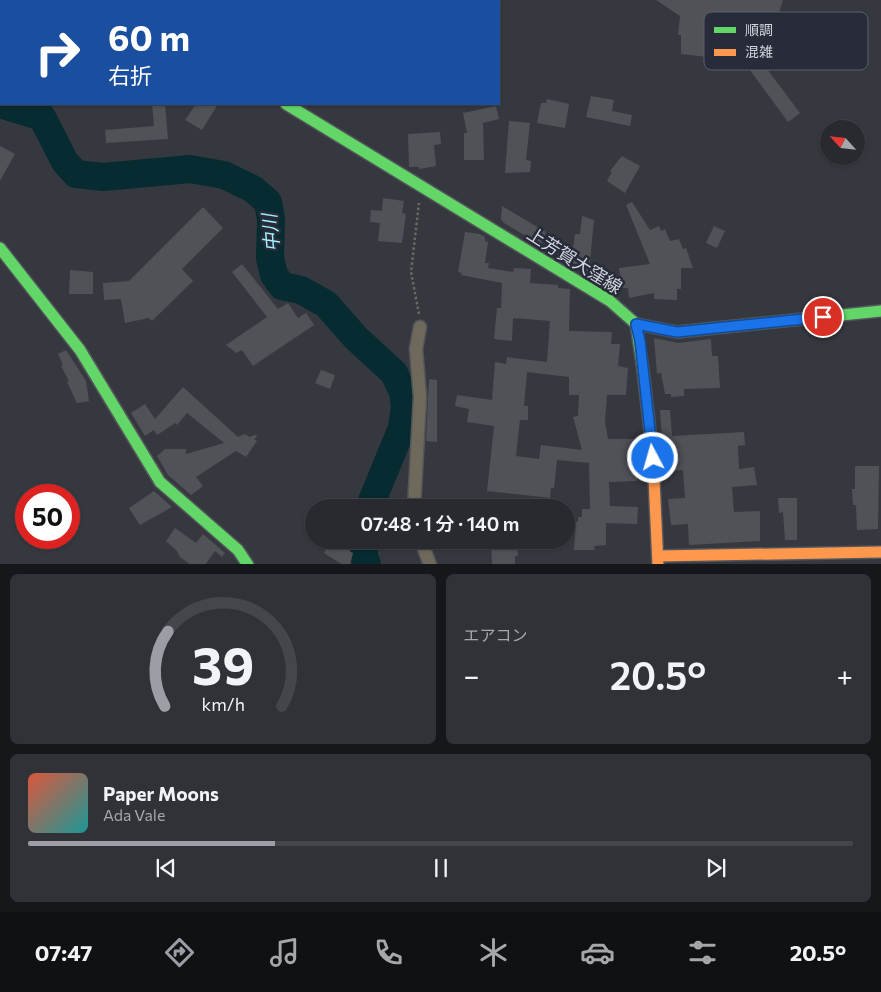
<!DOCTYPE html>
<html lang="ja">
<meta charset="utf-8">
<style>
:root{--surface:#282a2f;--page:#303237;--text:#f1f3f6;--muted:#a5a7aa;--line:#44464b;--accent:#9c9ea6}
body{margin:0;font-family:Commissioner,"Noto Sans JP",sans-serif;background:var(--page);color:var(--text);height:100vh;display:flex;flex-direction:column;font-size:19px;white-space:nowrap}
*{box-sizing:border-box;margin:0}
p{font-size:16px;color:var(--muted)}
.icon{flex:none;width:28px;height:28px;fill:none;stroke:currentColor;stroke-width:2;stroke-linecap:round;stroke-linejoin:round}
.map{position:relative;height:564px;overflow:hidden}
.sheet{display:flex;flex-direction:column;gap:10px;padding:10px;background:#16171a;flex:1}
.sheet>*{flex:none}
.hud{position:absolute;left:0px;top:0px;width:500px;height:105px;box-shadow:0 1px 4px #0004,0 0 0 1px var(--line);background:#1a4fa0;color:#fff;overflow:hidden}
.needle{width:32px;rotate:297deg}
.controls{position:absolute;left:820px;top:120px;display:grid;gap:10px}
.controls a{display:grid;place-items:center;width:45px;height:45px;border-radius:50%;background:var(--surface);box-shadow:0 1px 4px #0004,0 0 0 1px var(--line);font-size:25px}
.speed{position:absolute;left:15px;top:484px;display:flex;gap:10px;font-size:25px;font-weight:700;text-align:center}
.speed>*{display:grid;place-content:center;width:65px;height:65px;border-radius:50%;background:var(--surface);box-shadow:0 1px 4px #0004,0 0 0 1px var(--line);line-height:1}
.speed .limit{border:8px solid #d22;background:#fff;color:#111}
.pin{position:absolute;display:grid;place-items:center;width:42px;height:42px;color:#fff;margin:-21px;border:2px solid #fff;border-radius:50%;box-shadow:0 1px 5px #0007}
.me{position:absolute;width:55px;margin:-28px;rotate:354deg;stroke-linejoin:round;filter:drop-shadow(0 0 4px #0008)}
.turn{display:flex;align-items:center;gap:18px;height:105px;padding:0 25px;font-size:22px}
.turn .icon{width:65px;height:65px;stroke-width:2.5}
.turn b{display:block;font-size:35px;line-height:42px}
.big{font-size:38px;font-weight:600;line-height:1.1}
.sheet .widget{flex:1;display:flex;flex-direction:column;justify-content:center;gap:8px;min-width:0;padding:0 18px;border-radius:8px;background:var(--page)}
.sheet .dial{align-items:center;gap:0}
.dial svg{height:130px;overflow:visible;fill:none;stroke:var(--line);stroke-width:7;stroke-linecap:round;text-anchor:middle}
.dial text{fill:var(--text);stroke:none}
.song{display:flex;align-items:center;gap:15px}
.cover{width:60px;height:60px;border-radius:8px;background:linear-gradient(135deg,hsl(10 70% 55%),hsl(180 70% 35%))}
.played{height:5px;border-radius:2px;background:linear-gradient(90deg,var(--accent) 30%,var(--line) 30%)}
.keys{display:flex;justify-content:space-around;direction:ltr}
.heat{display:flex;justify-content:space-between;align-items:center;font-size:28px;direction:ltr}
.sheet .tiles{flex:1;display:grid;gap:10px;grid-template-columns:1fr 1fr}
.widget:last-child{grid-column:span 2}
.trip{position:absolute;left:305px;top:499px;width:270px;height:50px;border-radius:25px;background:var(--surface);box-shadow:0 1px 4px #0004,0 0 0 1px var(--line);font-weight:600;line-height:50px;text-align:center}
.dock{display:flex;height:80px;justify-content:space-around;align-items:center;background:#101113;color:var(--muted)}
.dock .icon{width:35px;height:35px}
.dock .current{color:var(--accent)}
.dock b{font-size:22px;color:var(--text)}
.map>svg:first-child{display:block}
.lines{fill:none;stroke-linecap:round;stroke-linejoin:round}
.river{stroke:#062b30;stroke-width:28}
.building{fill:#505258;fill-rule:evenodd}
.street-casing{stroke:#53555b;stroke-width:15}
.fast-casing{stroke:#53555b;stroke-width:14}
.slow-casing{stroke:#53555b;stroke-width:14}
.path{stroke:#6c6a64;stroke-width:2.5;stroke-dasharray:2.5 2.5;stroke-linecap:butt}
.street{stroke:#6f695c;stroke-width:12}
.fast{stroke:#63d668;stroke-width:11}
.slow{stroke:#ff974d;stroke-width:11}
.route-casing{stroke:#114b97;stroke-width:12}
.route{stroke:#1a73e8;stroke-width:9}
.labels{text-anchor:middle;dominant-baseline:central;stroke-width:5;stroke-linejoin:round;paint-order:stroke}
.street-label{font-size:18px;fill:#d3d5de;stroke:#282b39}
.water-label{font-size:19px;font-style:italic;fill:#9ff3ff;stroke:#282b39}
.key{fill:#282b39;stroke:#5b5e6b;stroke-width:1}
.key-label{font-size:14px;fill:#d3d5de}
</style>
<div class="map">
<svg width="881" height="565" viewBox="0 0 881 565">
<rect width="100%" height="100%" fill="#36383f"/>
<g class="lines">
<path class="river" d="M0,104L42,117L65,162L76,174L103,177L190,169L224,175L253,189L268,202L271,219L270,258L274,275L282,286L301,290L326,304L356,338L394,373L403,392L405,406L402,428L369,508
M364,540V556L367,565"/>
</g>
<path class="building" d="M656,0H783L778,16L766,12L758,25L741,20V23H738L739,42L733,60L681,54V35H678L680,16Z
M755,53L800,113L788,122L744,62Z
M591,96L614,100L612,111L632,115L630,126L586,117Z
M547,99L569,104L565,128L537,123L541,103H546Z
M152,104H165L168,139L106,143L105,130L154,126Z
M196,104H218L202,130L185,120Z
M496,106L499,119L483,123L484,160H464V133H467L463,113Z
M509,121L530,123L526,160L531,161L530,172L505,173Z
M440,132L441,144L434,145L436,166L419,169V167H409L408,134Z
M0,146L15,154L0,181Z
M622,156L640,166L625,193L607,181L612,172L610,171Z
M383,198L404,201L402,213L406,214L402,243L378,241L380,223L370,222L371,210L382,211Z
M632,202L650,230L659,226L661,231L665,229L670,241L679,239L683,249L686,248L693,268H681V289H677V300L654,299V293L629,298L628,288H622L619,268L650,264L626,205Z
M502,206L546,232L541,245L504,223L501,219Z
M203,207L223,228L182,269L193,281L152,321L149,318L125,323L121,299L104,300L103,283L129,281Z
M582,216L594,220L589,272L571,262L575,234H580Z
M714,226L725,231L717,248L706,243Z
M465,232L480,234L485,237V241L488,242L485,263H489L488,268L513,272L514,268L531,269L530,283L558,285V288L570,289L569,331L612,332L611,344H620L618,366L628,368L626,395H607L605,422L608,439H636L637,481L609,482L610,506L638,507L637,524L606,523V545L594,546L595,550H574L576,522L578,521V517H582V509H590L589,463L557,460L554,488H551L550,498L487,491L494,426L467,422L469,409L455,406L457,395L492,400L495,362L506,364L507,357L547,362L550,321L513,318L512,341L494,339L497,308H501L502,283L461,275L462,273L458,272ZM527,372L569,377V395H579L578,416L573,417L582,450L541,445L539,459L516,456L520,420H528V406H524Z
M242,264L278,309L288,303L298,318L306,313L314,325L253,366L242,350L236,353L226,345L267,317L232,272Z
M70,270L93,272V294H69Z
M654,338L678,343L711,339L712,356H718L720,388L684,389V396L671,397V394H665L661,373L657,374Z
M66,350L86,381L89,401L77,403L67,382L69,381L61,366L63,365L58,354Z
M321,370L335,375L330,389L315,383Z
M429,379L437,380V442L426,441Z
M183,387L238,437L245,434L249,437L256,435L257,437L254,439L257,441L246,457L236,451L196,477L203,486L191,495L168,475L157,456L165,449H186V454L224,443L187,413L177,425L175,423L157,435L154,430L145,436L131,413L145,404L155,419Z
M660,410H670L672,436L744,432L745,445L738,446L739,469L754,467L757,485L732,487L734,512L760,511V541L689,545L688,524L671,525L668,499L685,498L683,470L664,471Z
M855,466H879L878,529L857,530L856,505H853L852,489H855Z
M154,491L172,507L140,525L129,508Z
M778,498H797V540H785L783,512L779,513Z
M175,528L196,543L203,534L225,553L222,557L215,551L205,565H191L180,557L177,551L166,541Z
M331,540L353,553L350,565H343L324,553Z
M491,540H517L518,556H515V565H492Z"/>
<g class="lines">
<defs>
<path id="street" d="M165,0V1
M343,1V0
M414,508L420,397L416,349L420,327
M421,540L430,565"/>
<path id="fast" d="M115,0L117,1
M286,104L610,301L636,324L643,370
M0,248L80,350L160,482L238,550L248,565
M636,324L677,332L881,311"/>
<path id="slow" d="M643,370L653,458L658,565
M658,556L881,552"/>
</defs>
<use href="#street" class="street-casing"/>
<use href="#fast" class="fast-casing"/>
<use href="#slow" class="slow-casing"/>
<path class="path" d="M419,314L411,272L419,203"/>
<use href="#street" class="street"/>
<use href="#fast" class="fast"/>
<use href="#slow" class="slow"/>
</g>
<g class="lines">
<defs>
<path id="route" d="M653,458L640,341L636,324L677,332L823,317"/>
</defs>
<use href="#route" class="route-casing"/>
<use href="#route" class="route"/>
</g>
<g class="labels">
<g class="street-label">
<text transform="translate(575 260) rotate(32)">上芳賀大窪線</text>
</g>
<g class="water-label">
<text transform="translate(270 233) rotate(-95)">中川</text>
</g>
</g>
<rect x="704" y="12" width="164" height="58" rx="8" class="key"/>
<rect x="714" y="27" width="22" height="6" fill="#63d668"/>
<rect x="714" y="49" width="22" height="7" fill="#ff974d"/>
<g class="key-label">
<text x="745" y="35">順調</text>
<text x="745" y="57">混雑</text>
</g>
</svg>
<div class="controls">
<a><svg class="needle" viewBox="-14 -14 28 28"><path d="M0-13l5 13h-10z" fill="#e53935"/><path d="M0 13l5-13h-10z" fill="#a5a7aa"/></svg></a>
</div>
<div class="speed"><div class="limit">50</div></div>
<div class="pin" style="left:823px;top:317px;background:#d93025"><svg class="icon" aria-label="arrive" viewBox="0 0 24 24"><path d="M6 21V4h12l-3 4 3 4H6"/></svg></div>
<svg class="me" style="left:653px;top:458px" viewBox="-20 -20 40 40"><circle r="17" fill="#1a73e8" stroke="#fff" stroke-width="3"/><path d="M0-11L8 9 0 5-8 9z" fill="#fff"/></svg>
<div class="trip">07:48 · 1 分 · 140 m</div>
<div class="hud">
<div class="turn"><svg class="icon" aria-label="right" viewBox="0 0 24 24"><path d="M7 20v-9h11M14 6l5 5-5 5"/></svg><div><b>60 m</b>右折</div></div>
</div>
</div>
<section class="sheet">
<div class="tiles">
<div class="widget dial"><svg viewBox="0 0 100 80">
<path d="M14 69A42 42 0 1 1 86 69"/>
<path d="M14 69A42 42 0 0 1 16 23" stroke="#9c9ea6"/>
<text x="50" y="56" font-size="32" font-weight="700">39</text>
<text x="50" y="72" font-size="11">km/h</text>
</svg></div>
<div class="widget"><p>エアコン</p>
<div class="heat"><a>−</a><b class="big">20.5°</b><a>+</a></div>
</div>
<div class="widget">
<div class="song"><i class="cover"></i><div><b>Paper Moons</b><p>Ada Vale</p></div></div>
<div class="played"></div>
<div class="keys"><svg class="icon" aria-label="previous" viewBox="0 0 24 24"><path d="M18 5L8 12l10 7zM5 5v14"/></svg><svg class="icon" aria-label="pause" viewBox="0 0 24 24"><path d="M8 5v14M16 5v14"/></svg><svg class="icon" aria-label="next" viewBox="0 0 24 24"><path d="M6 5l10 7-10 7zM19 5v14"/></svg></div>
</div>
</div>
</section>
<nav class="dock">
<b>07:47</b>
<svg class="icon current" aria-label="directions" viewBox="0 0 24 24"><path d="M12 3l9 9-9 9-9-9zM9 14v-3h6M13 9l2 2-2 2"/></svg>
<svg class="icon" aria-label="music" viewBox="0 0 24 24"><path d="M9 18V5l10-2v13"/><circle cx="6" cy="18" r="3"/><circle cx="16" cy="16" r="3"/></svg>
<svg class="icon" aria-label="phone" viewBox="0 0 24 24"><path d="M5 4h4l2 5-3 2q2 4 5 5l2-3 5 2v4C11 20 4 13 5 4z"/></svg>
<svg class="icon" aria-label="climate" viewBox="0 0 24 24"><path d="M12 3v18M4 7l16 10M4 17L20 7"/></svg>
<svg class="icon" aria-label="car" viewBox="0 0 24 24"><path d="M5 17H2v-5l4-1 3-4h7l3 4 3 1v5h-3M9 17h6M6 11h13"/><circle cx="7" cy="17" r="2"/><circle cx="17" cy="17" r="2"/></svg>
<svg class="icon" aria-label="filters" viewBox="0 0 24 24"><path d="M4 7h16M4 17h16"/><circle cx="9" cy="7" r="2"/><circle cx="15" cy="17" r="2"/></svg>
<b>20.5°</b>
</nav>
